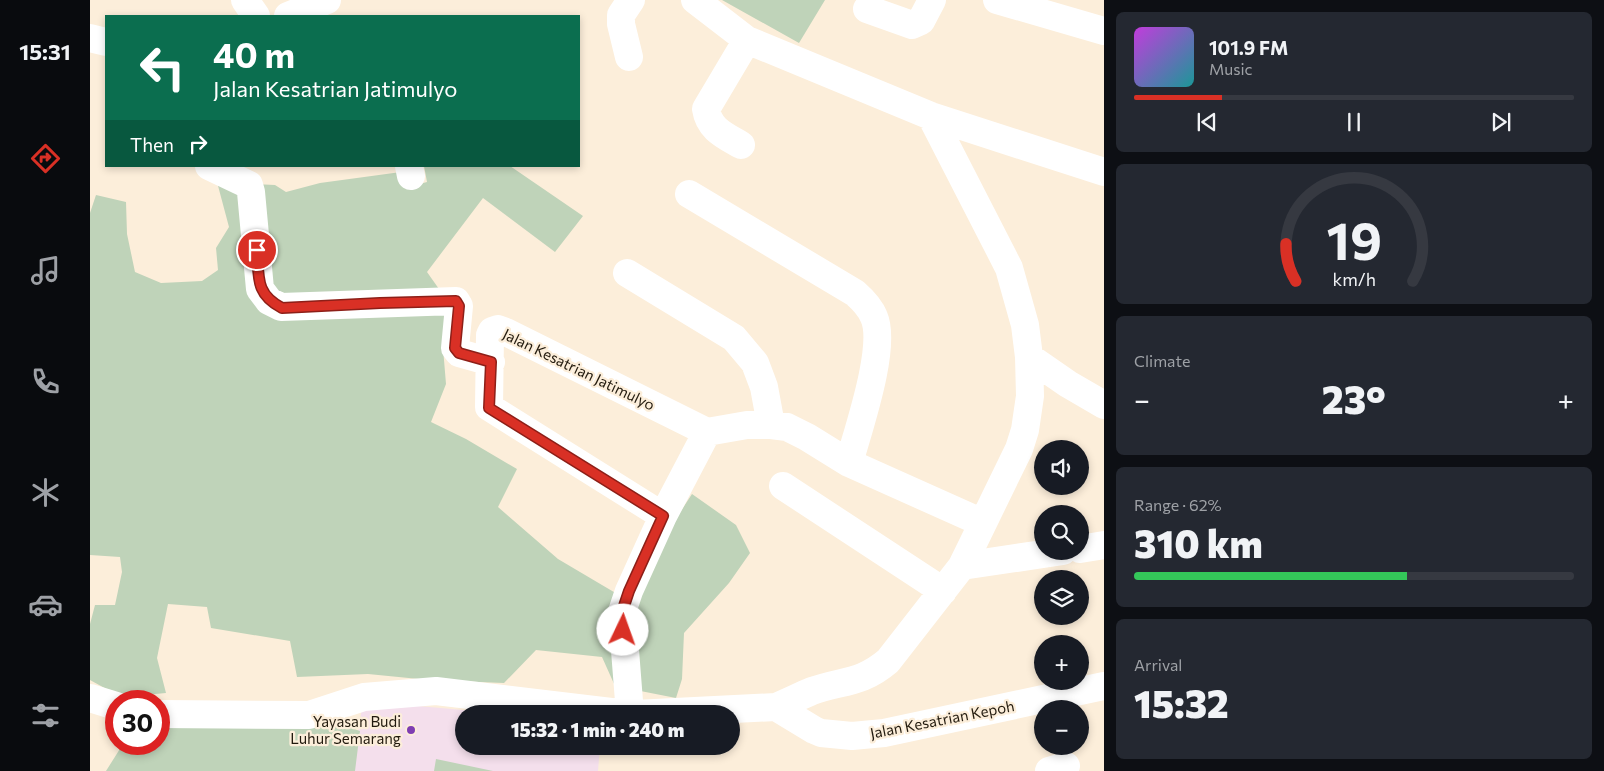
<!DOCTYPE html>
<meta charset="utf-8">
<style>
:root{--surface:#171b24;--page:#242831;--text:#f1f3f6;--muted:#9ea1a6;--line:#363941;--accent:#d93025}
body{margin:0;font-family:Commissioner,sans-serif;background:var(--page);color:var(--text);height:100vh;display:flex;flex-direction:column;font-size:19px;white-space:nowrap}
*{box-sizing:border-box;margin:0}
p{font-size:16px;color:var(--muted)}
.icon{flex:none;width:28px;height:28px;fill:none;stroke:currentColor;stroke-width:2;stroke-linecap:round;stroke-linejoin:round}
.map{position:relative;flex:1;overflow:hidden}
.side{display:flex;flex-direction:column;gap:12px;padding:12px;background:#0d0f14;width:500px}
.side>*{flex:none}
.top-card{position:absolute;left:15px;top:15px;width:475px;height:152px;border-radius:0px;box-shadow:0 2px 8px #0003;background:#0b6e4f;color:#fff;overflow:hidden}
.fabs{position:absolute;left:944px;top:440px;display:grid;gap:10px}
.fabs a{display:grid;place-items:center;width:55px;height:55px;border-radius:50%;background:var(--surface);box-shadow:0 2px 8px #0003;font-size:25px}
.speed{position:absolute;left:15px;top:690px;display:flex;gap:10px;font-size:25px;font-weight:700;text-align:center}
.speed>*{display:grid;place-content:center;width:65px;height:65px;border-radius:50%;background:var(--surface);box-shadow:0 2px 8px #0003;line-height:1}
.speed .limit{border:8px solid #d22;background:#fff;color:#111}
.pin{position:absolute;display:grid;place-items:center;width:42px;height:42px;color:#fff;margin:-21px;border:2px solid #fff;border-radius:50%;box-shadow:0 1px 5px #0007}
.me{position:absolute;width:55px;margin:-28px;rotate:3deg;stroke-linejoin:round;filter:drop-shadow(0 0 4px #0008)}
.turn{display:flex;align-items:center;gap:18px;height:105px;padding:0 25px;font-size:22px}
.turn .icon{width:65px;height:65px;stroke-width:2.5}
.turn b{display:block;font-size:35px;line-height:42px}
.then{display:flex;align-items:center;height:48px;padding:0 25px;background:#0003;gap:10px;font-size:19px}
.big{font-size:38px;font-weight:800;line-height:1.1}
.side .tile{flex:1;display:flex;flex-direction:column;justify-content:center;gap:8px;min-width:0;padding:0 18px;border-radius:8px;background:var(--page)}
.side .dial{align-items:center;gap:0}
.dial svg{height:130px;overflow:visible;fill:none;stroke:var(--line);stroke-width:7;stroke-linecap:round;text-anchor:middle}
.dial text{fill:var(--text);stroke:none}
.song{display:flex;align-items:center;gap:15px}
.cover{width:60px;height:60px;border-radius:8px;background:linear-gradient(135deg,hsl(290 70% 55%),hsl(180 70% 35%))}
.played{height:5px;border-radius:2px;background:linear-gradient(90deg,var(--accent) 20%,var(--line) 20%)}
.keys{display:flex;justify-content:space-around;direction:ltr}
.heat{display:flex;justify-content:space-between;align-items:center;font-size:28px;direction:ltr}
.charge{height:8px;border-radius:4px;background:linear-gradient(90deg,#34c759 62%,var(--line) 0)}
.trip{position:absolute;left:365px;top:705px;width:285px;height:50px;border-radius:25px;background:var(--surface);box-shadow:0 2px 8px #0003;font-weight:800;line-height:50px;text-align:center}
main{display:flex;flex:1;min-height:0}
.dock{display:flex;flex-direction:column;width:90px;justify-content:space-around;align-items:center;background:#090b0e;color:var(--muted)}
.dock .icon{width:35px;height:35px}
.dock .selected{color:var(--accent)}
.dock b{font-size:22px;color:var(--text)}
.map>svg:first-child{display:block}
.education{fill:#f4dfec}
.green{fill:#bfd3b9}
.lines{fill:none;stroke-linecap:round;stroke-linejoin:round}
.minor{stroke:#fff;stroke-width:28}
.route-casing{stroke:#8d1f18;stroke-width:12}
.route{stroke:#d93025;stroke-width:9}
.poi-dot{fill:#7e3db2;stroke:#fceeda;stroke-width:2}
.labels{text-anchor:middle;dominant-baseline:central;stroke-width:4.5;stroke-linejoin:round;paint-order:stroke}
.street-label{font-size:15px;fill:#221a0e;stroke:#fceeda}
.poi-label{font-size:15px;fill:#221a0e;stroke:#fceeda;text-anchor:end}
</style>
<main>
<nav class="dock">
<b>15:31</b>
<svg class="icon selected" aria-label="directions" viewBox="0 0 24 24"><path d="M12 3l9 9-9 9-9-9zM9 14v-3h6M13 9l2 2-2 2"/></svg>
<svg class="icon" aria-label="music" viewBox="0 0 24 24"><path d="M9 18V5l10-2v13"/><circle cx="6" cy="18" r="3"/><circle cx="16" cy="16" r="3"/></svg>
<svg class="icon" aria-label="phone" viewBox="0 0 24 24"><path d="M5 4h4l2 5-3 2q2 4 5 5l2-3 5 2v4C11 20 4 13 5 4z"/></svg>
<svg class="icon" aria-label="climate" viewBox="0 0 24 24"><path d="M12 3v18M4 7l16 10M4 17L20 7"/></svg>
<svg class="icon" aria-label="car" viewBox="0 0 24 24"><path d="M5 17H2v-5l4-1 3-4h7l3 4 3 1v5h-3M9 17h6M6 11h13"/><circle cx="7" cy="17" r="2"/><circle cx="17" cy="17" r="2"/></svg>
<svg class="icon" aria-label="filters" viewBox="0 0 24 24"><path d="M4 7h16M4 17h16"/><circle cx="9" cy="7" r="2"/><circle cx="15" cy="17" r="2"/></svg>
</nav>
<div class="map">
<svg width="1014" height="771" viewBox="0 0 1014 771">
<rect width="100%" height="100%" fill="#fceeda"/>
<path class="education" d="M273,701L417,714H374V746H510L508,771H262Z"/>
<path class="green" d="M632,0H735L709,43Z
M334,166H420L493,216L465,252L393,198L337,272L349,289L370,311L353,348L356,384L341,422L376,439L427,469L408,507L468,559L534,598L602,494L646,525L660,553L639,583L594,633L592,679L586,698L525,686L512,657L446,650L414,683L339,680L278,674L207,677L200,641L121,628L117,607L78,604L67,658L76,693L31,697L0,680V624L5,605H25L32,572L30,557L0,555V213L6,195L36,202L37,234L45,272L71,283L112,281L128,270L126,248L139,227L127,182L185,185L196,192L230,183L311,172L315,188L337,182Z
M69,721L243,722L270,731L265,771H16L33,744H69Z
M346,759L403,771H344Z"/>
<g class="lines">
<path class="minor" d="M155,0L166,16
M605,0L657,40L841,116L1014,172
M907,0L1014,31
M777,9L822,25L831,21L842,0
M198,16L237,0
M0,38L16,42
M539,57L531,24V15L541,0
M651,145C634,135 619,129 616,109L657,40
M119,166L159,185L161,192L170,289L179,301L191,307L366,301L369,306L365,348L369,353L401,362
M319,166L321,176
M599,194L765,293C773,300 780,307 784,317C797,347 768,430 759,463
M537,273L644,338L665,363L674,387L681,425
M939,357L978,384L1014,405
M617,432L573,516L399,407L400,335L402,331L408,329L416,332L617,432L657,425H681L697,427L717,437L759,463L893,523
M693,486L853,591
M990,549L1014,545
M872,566L973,551
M0,698L26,706
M686,707C698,702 710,696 722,691C753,680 771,684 798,661L872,566L929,449L935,430L940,396L939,357L935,325L919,268L841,116
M69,714L219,715L274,697L346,691L538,714
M540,714L532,612L539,591L573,516
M545,714L686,707L724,730L731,733L762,736L794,733L1014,686
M959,771L976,766"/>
</g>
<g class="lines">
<defs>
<path id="route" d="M167,250C169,277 165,294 192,308L290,303L366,301L369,306L365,348L369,353L401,362L399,408L573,516L539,591L532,612L533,630"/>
</defs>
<use href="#route" class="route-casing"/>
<use href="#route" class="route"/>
</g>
<circle class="poi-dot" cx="321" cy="730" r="5"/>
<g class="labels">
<g class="street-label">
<text transform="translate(489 369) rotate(26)">Jalan Kesatrian Jatimulyo</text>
<text transform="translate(852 719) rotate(-11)">Jalan Kesatrian Kepoh</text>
</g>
<g class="poi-label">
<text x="311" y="721">Yayasan Budi<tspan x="311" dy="17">Luhur Semarang</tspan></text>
</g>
</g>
</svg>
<div class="fabs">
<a><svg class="icon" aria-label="sound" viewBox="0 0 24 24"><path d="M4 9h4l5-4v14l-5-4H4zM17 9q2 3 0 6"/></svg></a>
<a><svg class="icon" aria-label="search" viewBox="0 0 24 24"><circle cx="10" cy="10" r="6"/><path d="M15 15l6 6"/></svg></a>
<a><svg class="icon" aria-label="layers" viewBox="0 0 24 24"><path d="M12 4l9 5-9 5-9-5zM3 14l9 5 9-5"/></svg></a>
<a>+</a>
<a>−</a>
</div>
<div class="speed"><div class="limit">30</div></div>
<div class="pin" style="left:167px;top:250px;background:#d93025"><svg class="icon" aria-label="arrive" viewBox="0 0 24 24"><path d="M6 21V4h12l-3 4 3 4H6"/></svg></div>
<svg class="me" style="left:533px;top:630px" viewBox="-20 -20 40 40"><circle r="19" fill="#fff"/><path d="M0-13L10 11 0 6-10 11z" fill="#d93025"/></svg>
<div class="trip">15:32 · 1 min · 240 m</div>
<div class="top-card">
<div class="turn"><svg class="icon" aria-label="left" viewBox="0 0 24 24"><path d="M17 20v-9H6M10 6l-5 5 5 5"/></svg><div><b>40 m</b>Jalan Kesatrian Jatimulyo</div></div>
<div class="then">Then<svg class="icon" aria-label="right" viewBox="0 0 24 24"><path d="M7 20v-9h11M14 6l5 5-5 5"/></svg></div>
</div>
</div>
<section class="side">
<div class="tile">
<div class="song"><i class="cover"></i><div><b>101.9 FM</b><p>Music</p></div></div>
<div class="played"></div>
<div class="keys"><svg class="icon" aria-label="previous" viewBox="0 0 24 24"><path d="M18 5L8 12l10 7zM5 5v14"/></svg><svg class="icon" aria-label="pause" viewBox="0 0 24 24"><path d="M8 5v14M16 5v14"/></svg><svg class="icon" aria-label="next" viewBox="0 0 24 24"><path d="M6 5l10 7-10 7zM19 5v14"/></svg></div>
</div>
<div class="tile dial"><svg viewBox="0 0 100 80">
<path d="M14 69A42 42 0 1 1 86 69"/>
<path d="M14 69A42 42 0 0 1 8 46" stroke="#d93025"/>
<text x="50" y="56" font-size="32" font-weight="700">19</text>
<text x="50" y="72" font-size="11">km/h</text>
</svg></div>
<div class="tile"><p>Climate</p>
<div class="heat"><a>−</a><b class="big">23°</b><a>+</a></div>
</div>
<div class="tile"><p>Range · 62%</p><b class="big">310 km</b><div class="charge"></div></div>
<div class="tile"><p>Arrival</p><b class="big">15:32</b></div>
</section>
</main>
